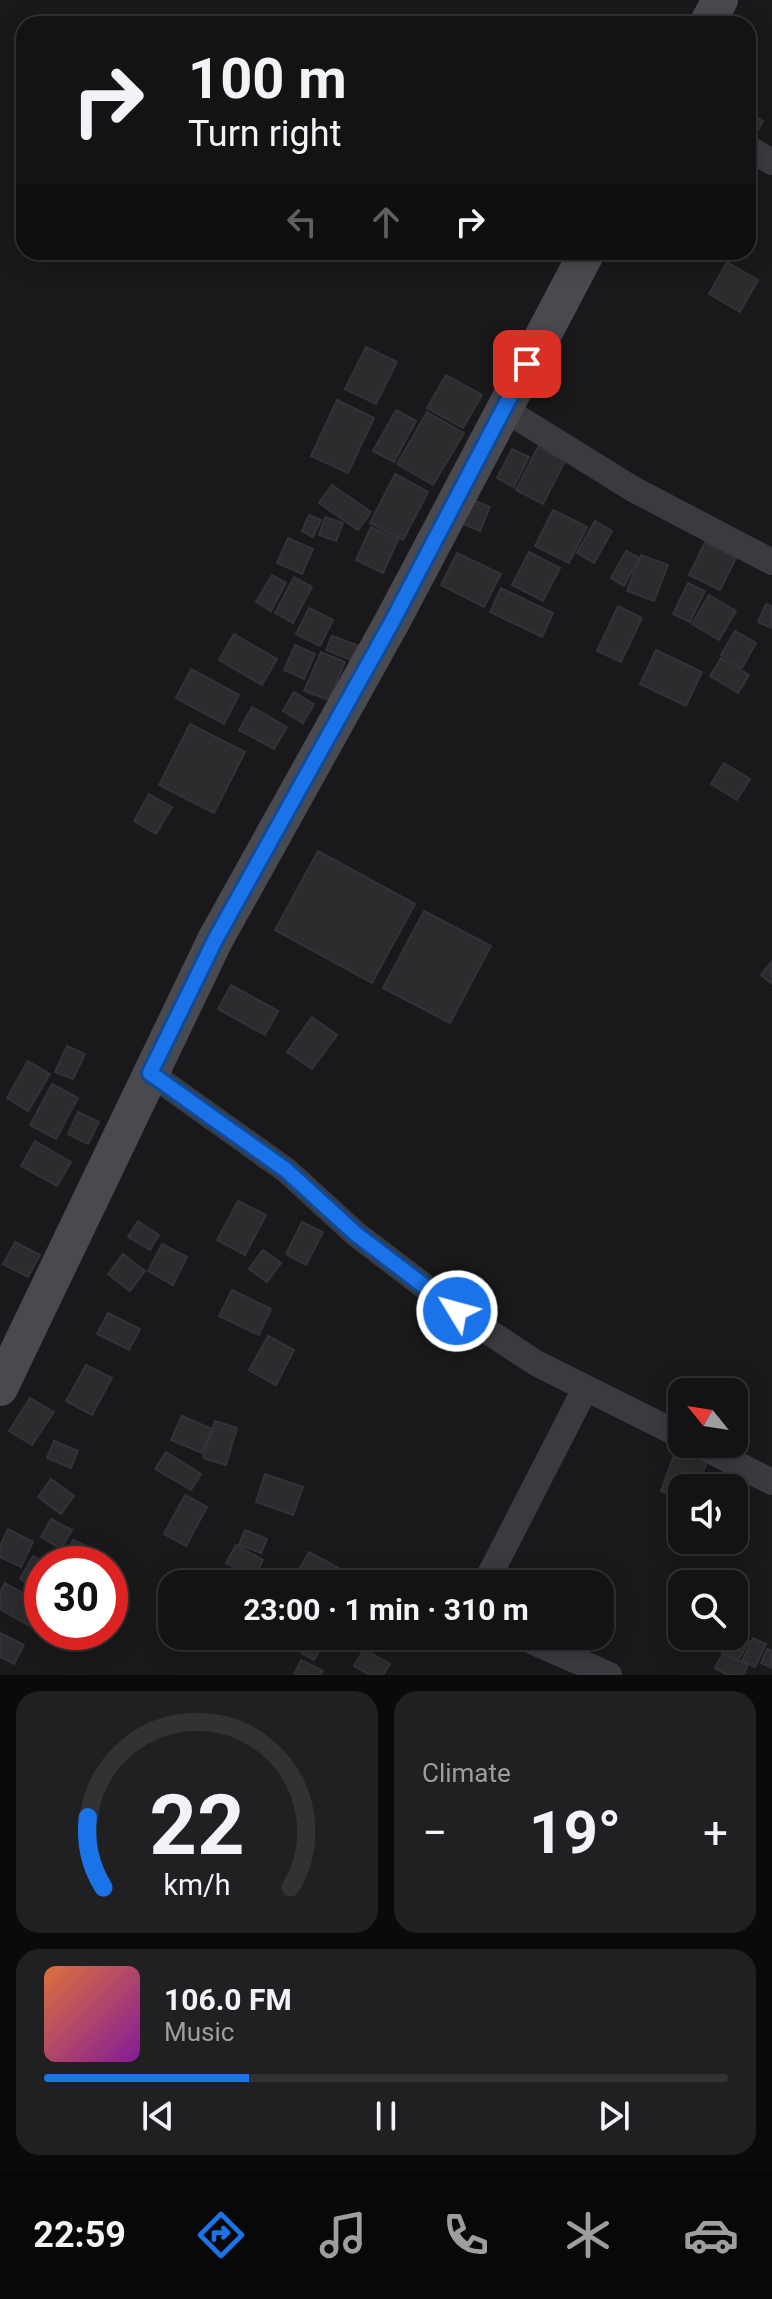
<!DOCTYPE html>
<meta charset="utf-8">
<style>
:root{--surface:#131314;--page:#202022;--text:#f1f3f6;--muted:#9d9ea0;--line:#323234;--accent:#1a73e8}
body{margin:0;font-family:Roboto,sans-serif;background:var(--page);color:var(--text);height:100vh;display:flex;flex-direction:column;font-size:30px;white-space:nowrap}
*{box-sizing:border-box;margin:0}
p{font-size:26px;color:var(--muted)}
.icon{flex:none;width:44px;height:44px;fill:none;stroke:currentColor;stroke-width:2;stroke-linecap:round;stroke-linejoin:round}
.map{position:relative;height:1675px;overflow:hidden}
.sheet{display:flex;flex-direction:column;gap:16px;padding:16px;background:#0a0a0b;flex:1}
.sheet>*{flex:none}
.guide{position:absolute;left:16px;top:16px;width:740px;height:244px;border-radius:24px;box-shadow:0 4px 20px #0003,0 0 0 2px var(--line);background:#131314;color:var(--text);overflow:hidden}
.needle{width:52px;rotate:300deg}
.controls{position:absolute;left:668px;top:1378px;display:grid;gap:16px}
.controls a{display:grid;place-items:center;width:80px;height:80px;border-radius:16px;background:var(--surface);box-shadow:0 4px 20px #0003,0 0 0 2px var(--line);font-size:40px}
.speed{position:absolute;left:24px;top:1546px;display:flex;gap:16px;font-size:40px;font-weight:700;text-align:center}
.speed>*{display:grid;place-content:center;width:104px;height:104px;border-radius:50%;background:var(--surface);box-shadow:0 4px 20px #0003,0 0 0 2px var(--line);line-height:1}
.speed .limit{border:12px solid #d22;background:#fff;color:#111}
.pin{position:absolute;display:grid;place-items:center;width:68px;height:68px;color:#fff;margin:-34px;border-radius:16px;box-shadow:0 4px 12px #0006}
.me{position:absolute;width:88px;margin:-44px;rotate:307deg;stroke-linejoin:round;filter:drop-shadow(0 0 6px #0008)}
.turn{display:flex;align-items:center;gap:28px;height:168px;padding:0 40px;font-size:36px}
.turn .icon{width:104px;height:104px;stroke-width:2.5}
.turn b{display:block;font-size:56px;line-height:68px}
.lanes{display:flex;align-items:center;height:76px;padding:0 40px;background:#0003;justify-content:center;gap:40px;direction:ltr}
.lanes .off{opacity:.35}
.big{font-size:60px;font-weight:700;line-height:1.1}
.sheet .card{flex:1;display:flex;flex-direction:column;justify-content:center;gap:12px;min-width:0;padding:0 28px;border-radius:24px;background:var(--page)}
.sheet .dial{align-items:center;gap:0}
.dial svg{height:208px;overflow:visible;fill:none;stroke:var(--line);stroke-width:7;stroke-linecap:round;text-anchor:middle}
.dial text{fill:var(--text);stroke:none}
.song{display:flex;align-items:center;gap:24px}
.cover{width:96px;height:96px;border-radius:12px;background:linear-gradient(135deg,hsl(20 70% 55%),hsl(290 70% 35%))}
.played{height:8px;border-radius:4px;background:linear-gradient(90deg,var(--accent) 30%,var(--line) 30%)}
.keys{display:flex;justify-content:space-around;direction:ltr}
.heat{display:flex;justify-content:space-between;align-items:center;font-size:44px;direction:ltr}
.sheet .tiles{flex:1;display:grid;gap:16px;grid-template-columns:1fr 1fr}
.card:last-child{grid-column:span 2}
.trip{position:absolute;left:158px;top:1570px;width:456px;height:80px;border-radius:24px;background:var(--surface);box-shadow:0 4px 20px #0003,0 0 0 2px var(--line);font-weight:700;line-height:80px;text-align:center}
.menu{display:flex;height:128px;justify-content:space-around;align-items:center;background:#080808;color:var(--muted)}
.menu .icon{width:56px;height:56px}
.menu .on{color:var(--accent)}
.menu b{font-size:36px;color:var(--text)}
.map>svg:first-child{display:block}
.building{fill:#2c2c2f;stroke:#333337;stroke-width:2}
.lines{fill:none;stroke-linecap:round;stroke-linejoin:round}
.street{stroke:#3a3b40;stroke-width:26}
.secondary{stroke:#484a50;stroke-width:36}
.route-casing{stroke:#114b97;stroke-width:20}
.route{stroke:#1a73e8;stroke-width:14}
</style>
<div class="map">
<svg width="772" height="1675" viewBox="0 0 772 1675">
<rect width="100%" height="100%" fill="#19191b"/>
<path class="building" d="M749,113L763,121L754,137L748,134Z
M727,262L758,280L740,312L709,294Z
M366,347L397,362L376,404L345,389Z
M446,375L482,395L463,428L427,408Z
M337,400L374,418L348,473L311,456Z
M396,410L416,421L394,462L373,451Z
M427,412L464,433L433,485L397,464Z
M538,447L565,461L543,504L516,490Z
M512,449L529,457L514,487L497,478Z
M395,474L428,492L403,540L370,523Z
M332,485L371,512L358,530L319,503Z
M473,500L490,507L480,531L463,524Z
M553,510L587,527L569,563L535,546Z
M309,515L321,520L313,537L302,531Z
M325,517L343,523L336,541L319,535Z
M595,521L612,531L594,563L577,553Z
M371,527L398,540L383,573L356,560Z
M288,538L313,549L302,574L277,563Z
M705,542L736,558L720,590L689,575Z
M626,551L639,558L624,586L611,578Z
M529,552L560,568L543,601L512,585Z
M457,553L501,574L484,607L441,585Z
M641,555L668,565L654,601L627,591Z
M272,575L286,583L271,611L256,602Z
M294,577L312,587L293,623L275,613Z
M688,583L705,591L690,622L673,614Z
M501,588L553,613L542,637L490,612Z
M709,595L736,611L719,640L692,624Z
M766,604L772,606V628L758,622Z
M618,606L642,618L621,662L597,651Z
M309,608L333,620L320,646L296,634Z
M735,631L756,643L742,668L721,655Z
M234,634L277,659L262,685L219,660Z
M332,636L357,645L351,660L326,650Z
M295,645L315,654L304,679L284,670Z
M656,650L702,672L686,706L640,684Z
M321,652L345,662L329,700L304,691Z
M721,658L749,675L738,693L710,676Z
M191,669L239,695L224,724L176,698Z
M294,692L314,704L303,723L283,711Z
M252,707L287,727L274,749L239,730Z
M190,724L245,752L214,813L159,785Z
M724,763L750,779L737,800L711,784Z
M149,794L172,807L156,834L134,821Z
M318,851L415,904L372,983L275,930Z
M424,911L491,946L450,1023L383,988Z
M772,961V984L761,975Z
M231,985L278,1011L265,1035L218,1009Z
M312,1017L337,1035L312,1069L287,1052Z
M67,1046L85,1054L73,1079L55,1072Z
M28,1061L50,1074L28,1111L7,1098Z
M52,1084L78,1098L56,1139L30,1125Z
M78,1112L99,1122L88,1144L68,1134Z
M35,1141L71,1162L57,1186L21,1166Z
M238,1201L266,1215L245,1255L217,1240Z
M138,1221L159,1235L150,1250L128,1237Z
M302,1222L323,1232L306,1265L286,1254Z
M15,1242L40,1255L28,1277L3,1264Z
M162,1244L187,1257L173,1285L148,1271Z
M263,1250L281,1263L267,1282L249,1269Z
M123,1254L145,1271L130,1291L108,1274Z
M232,1290L271,1309L259,1335L219,1316Z
M108,1313L140,1329L129,1350L97,1334Z
M268,1336L294,1350L276,1385L249,1370Z
M86,1365L112,1378L92,1415L66,1401Z
M30,1398L54,1412L32,1445L9,1431Z
M182,1416L212,1429L202,1453L171,1440Z
M215,1421L237,1428L226,1465L203,1458Z
M54,1441L78,1451L71,1468L47,1458Z
M677,1447L708,1459L697,1488H682V1499L661,1491Z
M166,1452L201,1474L191,1490L155,1469Z
M265,1474L303,1487L293,1515L256,1502Z
M51,1479L74,1496L61,1514L38,1497Z
M185,1495L207,1507L186,1546L164,1534Z
M51,1519L72,1530L61,1549L41,1537Z
M8,1529L33,1542L21,1567L0,1557V1546Z
M245,1530L267,1539L261,1553L239,1545Z
M73,1540L105,1554L101,1564H62Z
M236,1545L263,1560L254,1578L226,1563Z
M309,1552L342,1570L334,1584H291Z
M33,1556L47,1564H42V1592L20,1579Z
M5,1583L42,1604V1617L35,1629L0,1609V1592Z
M0,1633L24,1645L14,1664L0,1657Z
M734,1634L749,1641L738,1661L718,1650L725,1636H734Z
M310,1636L323,1644L314,1660L301,1653Z
M753,1638L766,1644L755,1667L742,1661Z
M364,1649L390,1664L383,1675H370L354,1666Z
M767,1649L772,1651V1668L761,1663Z
M723,1653L748,1665L743,1675H728L715,1668Z
M301,1660L323,1671L321,1675H294Z"/>
<g class="lines">
<path class="street" d="M748,148L772,162
M504,409L633,489L772,562
M150,1073L286,1170L356,1234L457,1311L536,1363L682,1436
M697,1444L772,1482
M485,1584L585,1389
M520,1636L609,1675"/>
<path class="secondary" d="M707,24L720,0
M0,1388L215,940L393,620L587,252"/>
</g>
<g class="lines">
<defs>
<path id="route" d="M457,1311L356,1234L286,1170L150,1073L215,940L393,620L527,364"/>
</defs>
<use href="#route" class="route-casing"/>
<use href="#route" class="route"/>
</g>
</svg>
<div class="controls">
<a><svg class="needle" viewBox="-14 -14 28 28"><path d="M0-13l5 13h-10z" fill="#e53935"/><path d="M0 13l5-13h-10z" fill="#9d9ea0"/></svg></a>
<a><svg class="icon" aria-label="sound" viewBox="0 0 24 24"><path d="M4 9h4l5-4v14l-5-4H4zM17 9q2 3 0 6"/></svg></a>
<a><svg class="icon" aria-label="search" viewBox="0 0 24 24"><circle cx="10" cy="10" r="6"/><path d="M15 15l6 6"/></svg></a>
</div>
<div class="speed"><div class="limit">30</div></div>
<div class="pin" style="left:527px;top:364px;background:#d93025"><svg class="icon" aria-label="arrive" viewBox="0 0 24 24"><path d="M6 21V4h12l-3 4 3 4H6"/></svg></div>
<svg class="me" style="left:457px;top:1311px" viewBox="-20 -20 40 40"><circle r="17" fill="#1a73e8" stroke="#fff" stroke-width="3"/><path d="M0-11L8 9 0 5-8 9z" fill="#fff"/></svg>
<div class="trip">23:00 · 1 min · 310 m</div>
<div class="guide">
<div class="turn"><svg class="icon" aria-label="right" viewBox="0 0 24 24"><path d="M7 20v-9h11M14 6l5 5-5 5"/></svg><div><b>100 m</b>Turn right</div></div>
<div class="lanes"><svg class="icon off" aria-label="left" viewBox="0 0 24 24"><path d="M17 20v-9H6M10 6l-5 5 5 5"/></svg><svg class="icon off" aria-label="ahead" viewBox="0 0 24 24"><path d="M12 20V5M6 11l6-6 6 6"/></svg><svg class="icon" aria-label="right" viewBox="0 0 24 24"><path d="M7 20v-9h11M14 6l5 5-5 5"/></svg></div>
</div>
</div>
<section class="sheet">
<div class="tiles">
<div class="card dial"><svg viewBox="0 0 100 80">
<path d="M14 69A42 42 0 1 1 86 69"/>
<path d="M14 69A42 42 0 0 1 8 42" stroke="#1a73e8"/>
<text x="50" y="56" font-size="32" font-weight="700">22</text>
<text x="50" y="72" font-size="11">km/h</text>
</svg></div>
<div class="card"><p>Climate</p>
<div class="heat"><a>−</a><b class="big">19°</b><a>+</a></div>
</div>
<div class="card">
<div class="song"><i class="cover"></i><div><b>106.0 FM</b><p>Music</p></div></div>
<div class="played"></div>
<div class="keys"><svg class="icon" aria-label="previous" viewBox="0 0 24 24"><path d="M18 5L8 12l10 7zM5 5v14"/></svg><svg class="icon" aria-label="pause" viewBox="0 0 24 24"><path d="M8 5v14M16 5v14"/></svg><svg class="icon" aria-label="next" viewBox="0 0 24 24"><path d="M6 5l10 7-10 7zM19 5v14"/></svg></div>
</div>
</div>
</section>
<nav class="menu">
<b>22:59</b>
<svg class="icon on" aria-label="directions" viewBox="0 0 24 24"><path d="M12 3l9 9-9 9-9-9zM9 14v-3h6M13 9l2 2-2 2"/></svg>
<svg class="icon" aria-label="music" viewBox="0 0 24 24"><path d="M9 18V5l10-2v13"/><circle cx="6" cy="18" r="3"/><circle cx="16" cy="16" r="3"/></svg>
<svg class="icon" aria-label="phone" viewBox="0 0 24 24"><path d="M5 4h4l2 5-3 2q2 4 5 5l2-3 5 2v4C11 20 4 13 5 4z"/></svg>
<svg class="icon" aria-label="climate" viewBox="0 0 24 24"><path d="M12 3v18M4 7l16 10M4 17L20 7"/></svg>
<svg class="icon" aria-label="car" viewBox="0 0 24 24"><path d="M5 17H2v-5l4-1 3-4h7l3 4 3 1v5h-3M9 17h6M6 11h13"/><circle cx="7" cy="17" r="2"/><circle cx="17" cy="17" r="2"/></svg>
</nav>
